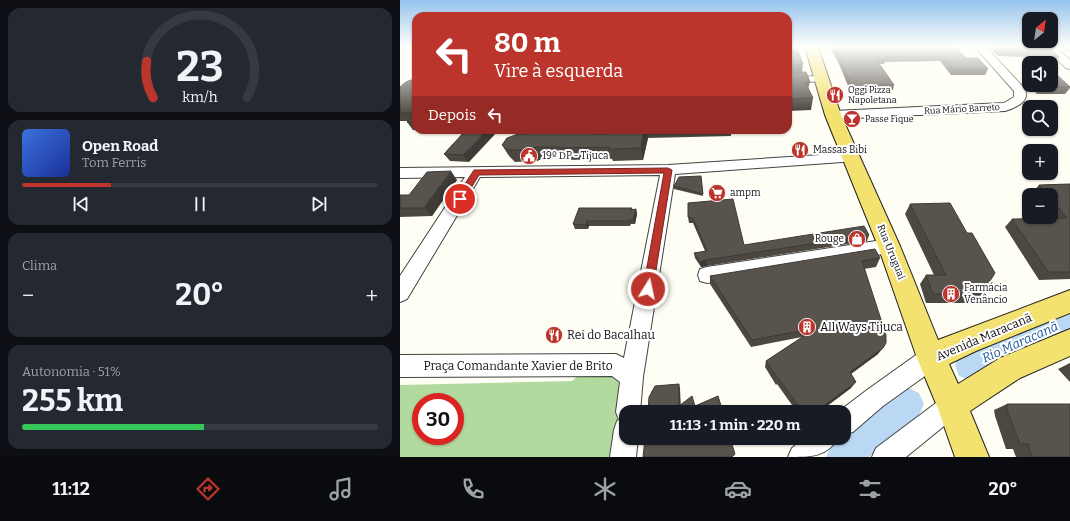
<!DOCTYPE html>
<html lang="pt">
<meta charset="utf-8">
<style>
:root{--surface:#171b24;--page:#242831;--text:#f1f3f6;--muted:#9ea1a6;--line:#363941;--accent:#bc352d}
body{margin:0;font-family:Bitter,serif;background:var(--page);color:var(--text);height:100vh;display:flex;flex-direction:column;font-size:15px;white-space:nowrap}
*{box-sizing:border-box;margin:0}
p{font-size:13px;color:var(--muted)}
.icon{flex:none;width:22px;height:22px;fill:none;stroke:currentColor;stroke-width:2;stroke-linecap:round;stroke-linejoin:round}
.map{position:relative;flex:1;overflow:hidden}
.panel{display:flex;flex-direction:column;gap:8px;padding:8px;background:#0d0f14;width:400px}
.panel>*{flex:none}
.guide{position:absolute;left:12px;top:12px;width:380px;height:122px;border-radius:12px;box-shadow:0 1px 3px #0004;background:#bc352d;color:#fff;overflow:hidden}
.needle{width:26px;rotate:29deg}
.fabs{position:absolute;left:622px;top:12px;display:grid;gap:8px}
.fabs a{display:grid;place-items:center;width:36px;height:36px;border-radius:8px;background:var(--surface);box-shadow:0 1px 3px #0004;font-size:20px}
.speed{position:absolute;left:12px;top:393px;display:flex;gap:8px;font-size:20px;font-weight:700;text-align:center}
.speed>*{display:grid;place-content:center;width:52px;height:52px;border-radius:50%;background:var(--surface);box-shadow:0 1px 3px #0004;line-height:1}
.speed .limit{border:6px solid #d22;background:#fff;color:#111}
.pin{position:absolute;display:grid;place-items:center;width:34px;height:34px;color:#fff;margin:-17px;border:2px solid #fff;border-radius:50%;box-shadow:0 1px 4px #0007}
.me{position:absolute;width:44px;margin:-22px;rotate:10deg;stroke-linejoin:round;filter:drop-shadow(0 0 3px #0008)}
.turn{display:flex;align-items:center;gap:14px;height:84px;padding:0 16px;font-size:18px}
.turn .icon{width:52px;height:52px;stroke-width:2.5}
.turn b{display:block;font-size:28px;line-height:34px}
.then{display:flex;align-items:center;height:38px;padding:0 16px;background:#0003;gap:8px;font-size:15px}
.big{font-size:30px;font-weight:700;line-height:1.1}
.panel .widget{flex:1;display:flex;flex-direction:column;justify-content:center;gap:6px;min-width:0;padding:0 14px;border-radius:12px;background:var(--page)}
.panel .dial{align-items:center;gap:0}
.dial svg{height:104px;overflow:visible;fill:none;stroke:var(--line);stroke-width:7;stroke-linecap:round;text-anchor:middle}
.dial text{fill:var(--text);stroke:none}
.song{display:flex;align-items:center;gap:12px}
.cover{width:48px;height:48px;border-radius:6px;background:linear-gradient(135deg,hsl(220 70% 55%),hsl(230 70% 35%))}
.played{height:4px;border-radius:2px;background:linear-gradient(90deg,var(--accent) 25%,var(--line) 25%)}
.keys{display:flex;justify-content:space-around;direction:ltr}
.heat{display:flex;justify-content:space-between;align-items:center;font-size:22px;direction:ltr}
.charge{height:6px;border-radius:3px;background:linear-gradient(90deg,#34c759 51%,var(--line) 0)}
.trip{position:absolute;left:219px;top:405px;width:232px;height:40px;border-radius:12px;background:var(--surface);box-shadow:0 1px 3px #0004;font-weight:700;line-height:40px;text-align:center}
.dock{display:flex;height:64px;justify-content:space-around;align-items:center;background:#090b0e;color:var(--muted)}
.dock .icon{width:28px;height:28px}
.dock .active{color:var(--accent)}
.dock b{font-size:18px;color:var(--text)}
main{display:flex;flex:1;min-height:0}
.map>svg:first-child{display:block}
.forest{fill:#b2d99e;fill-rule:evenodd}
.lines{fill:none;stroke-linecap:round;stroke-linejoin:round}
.river{fill:#bad8f4;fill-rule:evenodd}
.minor-casing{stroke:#434343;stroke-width:2}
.major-casing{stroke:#212121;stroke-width:2}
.minor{fill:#fff;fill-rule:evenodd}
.major{fill:#f3e170;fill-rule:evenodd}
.wall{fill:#4d4742}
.shaded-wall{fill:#3e3a36}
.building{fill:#59534d;stroke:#3e3a36}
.route{fill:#bc352d;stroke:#7a221d}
.labels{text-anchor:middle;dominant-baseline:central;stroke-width:4;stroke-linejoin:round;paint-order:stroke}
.far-poi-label{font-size:9px;fill:#101010;stroke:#fff;text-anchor:start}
.far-street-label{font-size:9px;fill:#101010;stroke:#fff}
.poi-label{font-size:10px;fill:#101010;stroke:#fff;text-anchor:start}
.street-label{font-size:10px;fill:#101010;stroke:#fff}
.near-poi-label{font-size:12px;fill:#101010;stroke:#fff;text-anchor:start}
.near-street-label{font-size:12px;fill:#101010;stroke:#fff}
.near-water-label{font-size:13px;font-style:italic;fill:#1d589f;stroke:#fff}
</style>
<main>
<section class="panel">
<div class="widget dial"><svg viewBox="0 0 100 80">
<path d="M14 69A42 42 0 1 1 86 69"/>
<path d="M14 69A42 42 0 0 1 9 41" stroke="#bc352d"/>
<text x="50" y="56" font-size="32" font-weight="700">23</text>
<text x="50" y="72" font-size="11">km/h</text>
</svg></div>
<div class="widget">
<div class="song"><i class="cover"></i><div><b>Open Road</b><p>Tom Ferris</p></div></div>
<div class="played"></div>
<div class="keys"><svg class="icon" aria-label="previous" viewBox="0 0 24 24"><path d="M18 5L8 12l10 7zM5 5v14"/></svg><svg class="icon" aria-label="pause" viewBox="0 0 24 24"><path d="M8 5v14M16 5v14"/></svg><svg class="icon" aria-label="next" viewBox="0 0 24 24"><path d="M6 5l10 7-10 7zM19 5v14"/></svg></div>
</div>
<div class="widget"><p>Clima</p>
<div class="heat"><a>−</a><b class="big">20°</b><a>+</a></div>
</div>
<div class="widget"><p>Autonomia · 51%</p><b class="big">255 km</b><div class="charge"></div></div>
</section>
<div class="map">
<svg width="670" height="457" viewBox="0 0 670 457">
<rect width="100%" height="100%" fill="#fffef4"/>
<path class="forest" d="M183,371L216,375L224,388L216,457H0V385L172,381ZM21,402H55V436H21Z"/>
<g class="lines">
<path class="river" d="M670,307V333L627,351L570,380L559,376L555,365L559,354L607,331Z
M508,388L519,393L524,404L519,415L500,429L469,457H426L431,445L438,438H444V433C464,416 483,398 508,388Z"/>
<defs>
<path id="minor" d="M575,47H586L624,88C632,101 615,108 605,111L433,119L429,118L427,115L429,112L433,111L604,103L614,97V91Z
M644,47H655L670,60V69L666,68Z
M663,47H670V51Z
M421,76L425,77L427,79L425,81L388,83V77Z
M451,153L456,155L458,158L456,161L275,174L243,377L240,412H226V438H238L236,457H210L214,430L217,421L219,420L216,412L220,382L212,376L0,377V355L216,354L224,358L260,175L80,177L7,299L0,302V276L65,177L0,178V168L268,165Z
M489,239L495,241L498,246L495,251L489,253L307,283L300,281L298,275L300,269L307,267Z
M531,347L539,350L542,358L539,366L483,406L453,432L444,435V412H438L467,390L523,350Z
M552,393L560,397L564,405L560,413L506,457H472L476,448L544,397Z
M405,438H438C427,457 411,457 388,457L392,448Z"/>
<path id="major" d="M405,47H418L441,115L500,246L538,340L670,290V313L576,351L549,364L558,384L600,358L670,329V356L620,378L570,411L589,457H555L537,406L517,358L478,246L425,115Z"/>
</defs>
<use href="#minor" class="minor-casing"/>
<use href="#major" class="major-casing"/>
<use href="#minor" class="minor"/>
<use href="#major" class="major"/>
</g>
<path class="wall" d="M430,47H556L558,50L566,58L588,69L585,75H551L540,61L485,62L484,64H479L494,85L493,90H466V92L451,93L439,64Z
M589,47H649L659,57L655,63L639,62L636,59H629L626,57L598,56Z
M388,49L403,64L402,73L410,82L408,89L413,98L411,110L388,111Z
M627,73H629V85H651L670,87V88L665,94H637L623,80Z
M16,80V130H13L7,122L8,121H0V87Z
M66,130L69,162L50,161L44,154Z
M203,130L202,133H218L219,130H331V136L248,138L243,160L213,161L212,159L165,160L164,158L141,159L137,161L115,162L109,156L102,145L129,134Z
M301,176L303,196L274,189V186Z
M57,180L32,216L0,217V195H9Z
M670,184V279L639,280L605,227L612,219H652L651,217V195H633L632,193L639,185Z
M288,203L344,245L469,235L467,241L307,266L301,267L295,258L294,253L305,251L293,223H289L288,217Z
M510,204L567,233L582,294L573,303H526L520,284L526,275H534L505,214Z
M232,208V210L236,209L237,214L235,224H231L230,226H189L188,229H175L173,224Z
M480,258L476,267L464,269L478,354L451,374V388L419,412H397L377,384L376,385L365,367L366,361L402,337L351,347L310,284V276Z
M670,363V382L658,369Z
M607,404L670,457H616L613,449H606L595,416L594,410Z"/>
<path class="shaded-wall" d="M87,130H99L69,162L63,155Z
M195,130H203L200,140L195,131Z
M244,130H246L248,138L243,160L241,148Z
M135,147L141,159L137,161L130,150Z
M51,171L57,180L32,216L24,208Z
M236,209L237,214L235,224L233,220Z
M187,221L189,226L188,229L186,225Z
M306,260L307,266L301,267L300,262Z
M483,348L478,354L445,378L450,372Z
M456,382L451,388L419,412H415Z
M279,384L280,389L281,410L279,406Z"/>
<path class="building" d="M434,47H556L558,50L566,58H578L588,69L553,70L542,56L485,57L486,59H476L494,85H465L467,87H452L440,59Z
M598,47H649L659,57L643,56L640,53H632L630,51L602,50Z
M388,49H397L403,64L388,65V68Z
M388,72L389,73L406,72L410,82H405L413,98L388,99Z
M651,73H655L670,87H641L639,85H651Z
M11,80H16V113H0V87L6,82Z
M16,113V122H7Z
M66,130H87L63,155L44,154Z
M131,130H195V131H197L196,134L218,133L219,130H244L241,148L209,149V147L159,148L160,147H135L130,150H108L102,145L107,138L118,134H129Z
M51,171L24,208H0V195H9L27,172Z
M301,176L303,194L274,186L279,177Z
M670,184V272H648L612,219L667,218L651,199V195H647L639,185Z
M333,199L344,245L464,226L469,235L306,260L300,262L294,253L307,251L293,218L288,217V203Z
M550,203L567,233H572L595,273L582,294H533L526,275H546L510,204Z
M179,208H232L231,210L236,209L233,220H229V221H187L186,225L173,224Z
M475,249L480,258L462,261L486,335V343L483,348L450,372L456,382L415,412H403L379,379H378L366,361L416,328L352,340L310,276Z
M279,384V406L292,396L295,406L318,396L323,412H248L249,397L255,386Z
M607,404H670V457H632L628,444H620L607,410Z
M245,438H330L335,454L332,457H243Z"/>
<linearGradient id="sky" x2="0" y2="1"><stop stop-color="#95c2ed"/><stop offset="0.42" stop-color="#fffffa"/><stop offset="1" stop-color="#fffffa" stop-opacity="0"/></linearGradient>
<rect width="670" height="111" fill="url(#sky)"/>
<path class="route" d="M268,168L272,170L253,289L251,292L248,293L244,292L243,289L264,173L79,175L63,201H56L55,199L74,170H76Z"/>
<defs>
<symbol id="restaurant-disc" viewBox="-11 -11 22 22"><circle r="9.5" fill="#bc352d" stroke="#fff"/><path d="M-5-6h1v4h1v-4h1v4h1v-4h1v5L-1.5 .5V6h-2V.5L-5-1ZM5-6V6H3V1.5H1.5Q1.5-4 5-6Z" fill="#fff"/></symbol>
<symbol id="bar-disc" viewBox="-11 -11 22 22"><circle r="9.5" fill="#bc352d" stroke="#fff"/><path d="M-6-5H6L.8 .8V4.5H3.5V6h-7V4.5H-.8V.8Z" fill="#fff"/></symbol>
<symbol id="civic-disc" viewBox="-11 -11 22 22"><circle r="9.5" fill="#bc352d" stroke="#fff"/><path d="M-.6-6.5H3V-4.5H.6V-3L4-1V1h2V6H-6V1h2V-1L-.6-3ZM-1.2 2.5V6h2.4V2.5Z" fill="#fff"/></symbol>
<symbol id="supermarket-disc" viewBox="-11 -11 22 22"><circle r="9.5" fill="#bc352d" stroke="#fff"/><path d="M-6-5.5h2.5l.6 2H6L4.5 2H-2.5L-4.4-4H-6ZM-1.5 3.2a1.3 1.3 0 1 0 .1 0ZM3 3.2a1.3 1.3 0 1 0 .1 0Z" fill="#fff"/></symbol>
<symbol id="shop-disc" viewBox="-11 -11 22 22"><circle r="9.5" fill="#bc352d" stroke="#fff"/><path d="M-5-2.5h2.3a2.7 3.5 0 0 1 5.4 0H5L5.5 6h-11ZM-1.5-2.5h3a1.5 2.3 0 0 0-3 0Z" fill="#fff"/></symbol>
<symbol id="building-disc" viewBox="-11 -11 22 22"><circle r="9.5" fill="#bc352d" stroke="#fff"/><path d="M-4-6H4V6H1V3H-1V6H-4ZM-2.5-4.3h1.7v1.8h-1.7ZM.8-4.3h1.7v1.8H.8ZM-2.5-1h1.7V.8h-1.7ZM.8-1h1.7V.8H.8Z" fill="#fff"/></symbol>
</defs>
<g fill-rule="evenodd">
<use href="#restaurant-disc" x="425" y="85" width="20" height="20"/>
<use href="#bar-disc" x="442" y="109" width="20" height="20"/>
<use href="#restaurant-disc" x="390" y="140" width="20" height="20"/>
<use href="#civic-disc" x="119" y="146" width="20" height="20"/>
<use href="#supermarket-disc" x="307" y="183" width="20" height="20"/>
<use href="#shop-disc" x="447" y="229" width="20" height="20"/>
<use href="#building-disc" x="541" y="284" width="20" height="20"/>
<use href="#building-disc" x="397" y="317" width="20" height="20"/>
<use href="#restaurant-disc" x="144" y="325" width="20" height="20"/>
</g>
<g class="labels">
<g class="far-poi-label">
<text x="448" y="90">Oggi Pizza<tspan x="448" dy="10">Napoletana</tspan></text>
<text x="465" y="119">Passe Fique</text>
</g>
<g class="far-street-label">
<text transform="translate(562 109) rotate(-3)">Rua Mário Barreto</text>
</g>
<g class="poi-label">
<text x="413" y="150">Massas Bibi</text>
<text x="142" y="156">19º DP - Tijuca</text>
<text x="330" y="193">ampm</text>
<text x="444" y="239" text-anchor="end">Rouge</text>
<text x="564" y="288">Farmácia<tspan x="564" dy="12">Venâncio</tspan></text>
</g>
<g class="street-label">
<text transform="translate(491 252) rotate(68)">Rua Uruguai</text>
</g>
<g class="near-poi-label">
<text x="420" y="327">All Ways Tijuca</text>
<text x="167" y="335">Rei do Bacalhau</text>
</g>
<g class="near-street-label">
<text transform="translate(584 337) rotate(-23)">Avenida Maracanã</text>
<text x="118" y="366">Praça Comandante Xavier de Brito</text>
</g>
<g class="near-water-label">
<text transform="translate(620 342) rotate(-24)">Rio Maracanã</text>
</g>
</g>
</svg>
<div class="fabs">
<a><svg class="needle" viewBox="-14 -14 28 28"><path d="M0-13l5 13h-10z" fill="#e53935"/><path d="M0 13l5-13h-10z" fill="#9ea1a6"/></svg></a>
<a><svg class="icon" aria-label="sound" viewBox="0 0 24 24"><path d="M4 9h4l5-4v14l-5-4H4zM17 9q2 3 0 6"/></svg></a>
<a><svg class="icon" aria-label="search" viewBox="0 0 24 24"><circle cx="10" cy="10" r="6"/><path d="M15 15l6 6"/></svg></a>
<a>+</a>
<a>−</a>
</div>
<div class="speed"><div class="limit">30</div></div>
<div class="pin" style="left:60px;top:199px;background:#d93025"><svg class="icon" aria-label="arrive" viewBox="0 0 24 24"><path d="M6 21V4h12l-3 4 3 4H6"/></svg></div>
<svg class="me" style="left:248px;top:289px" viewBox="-20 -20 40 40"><circle r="17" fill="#bc352d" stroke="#fff" stroke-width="3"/><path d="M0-11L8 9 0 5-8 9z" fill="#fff"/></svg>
<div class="trip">11:13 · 1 min · 220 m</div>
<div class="guide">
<div class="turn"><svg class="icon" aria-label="left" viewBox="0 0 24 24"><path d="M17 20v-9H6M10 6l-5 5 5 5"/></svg><div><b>80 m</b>Vire à esquerda</div></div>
<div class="then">Depois<svg class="icon" aria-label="left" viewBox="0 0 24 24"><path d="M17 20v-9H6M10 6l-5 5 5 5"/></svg></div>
</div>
</div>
</main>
<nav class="dock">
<b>11:12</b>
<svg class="icon active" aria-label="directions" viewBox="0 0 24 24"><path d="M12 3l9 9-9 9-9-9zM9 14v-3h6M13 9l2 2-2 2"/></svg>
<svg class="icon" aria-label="music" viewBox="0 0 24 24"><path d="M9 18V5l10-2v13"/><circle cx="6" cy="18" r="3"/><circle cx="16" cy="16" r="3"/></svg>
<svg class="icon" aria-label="phone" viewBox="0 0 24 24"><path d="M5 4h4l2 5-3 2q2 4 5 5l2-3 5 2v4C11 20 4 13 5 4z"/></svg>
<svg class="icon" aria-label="climate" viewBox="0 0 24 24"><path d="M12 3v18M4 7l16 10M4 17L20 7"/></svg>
<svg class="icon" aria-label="car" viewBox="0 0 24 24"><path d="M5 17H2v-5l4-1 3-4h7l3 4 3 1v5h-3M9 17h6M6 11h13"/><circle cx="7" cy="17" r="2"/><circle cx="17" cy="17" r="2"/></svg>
<svg class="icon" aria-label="filters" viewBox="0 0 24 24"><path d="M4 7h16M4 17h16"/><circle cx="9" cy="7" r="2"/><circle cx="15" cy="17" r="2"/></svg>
<b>20°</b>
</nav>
